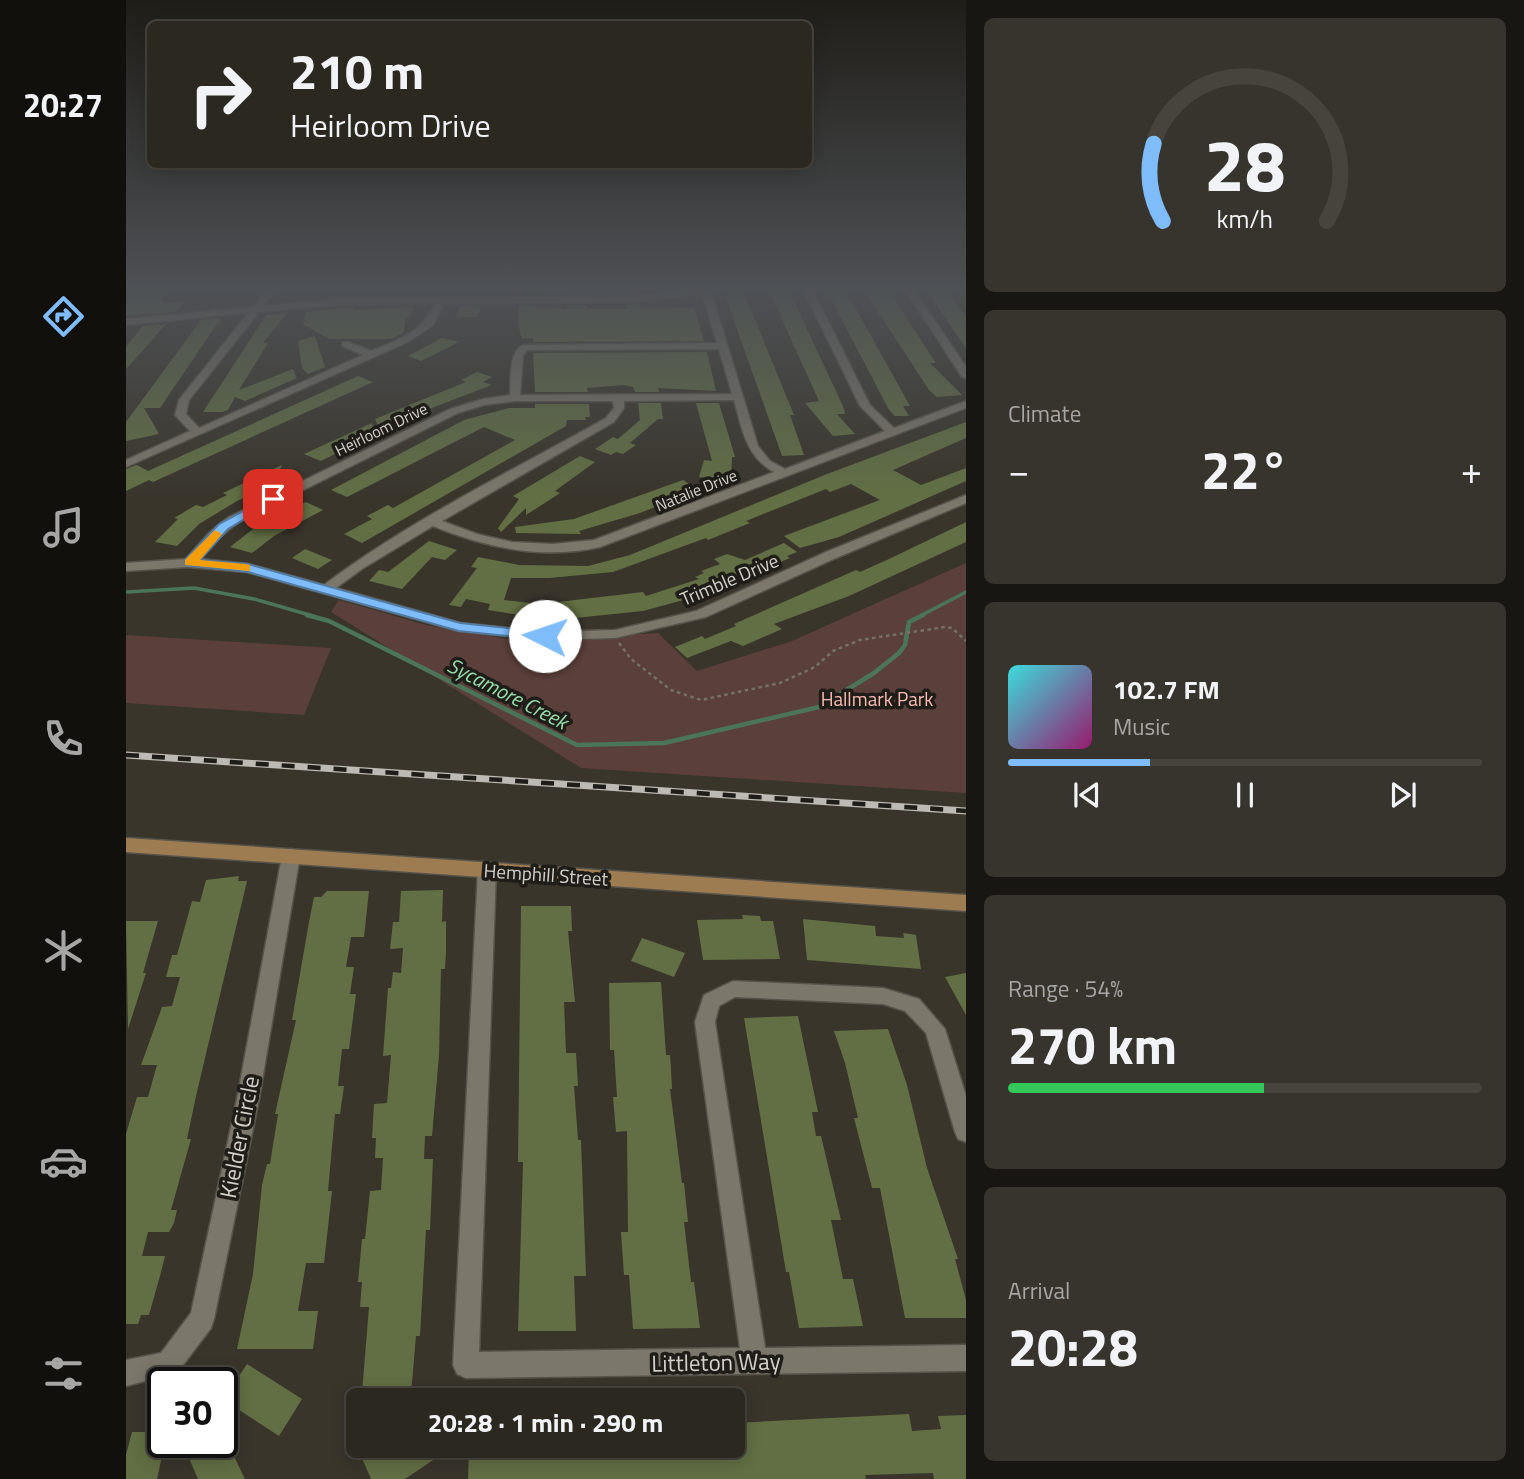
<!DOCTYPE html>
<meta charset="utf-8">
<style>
:root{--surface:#2b2820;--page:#37342d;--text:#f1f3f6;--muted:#a6a6a5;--line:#47443e;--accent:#7fbdfa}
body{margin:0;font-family:"Titillium Web",sans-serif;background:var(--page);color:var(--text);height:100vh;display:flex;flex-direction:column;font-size:26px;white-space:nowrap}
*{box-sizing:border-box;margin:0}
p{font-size:23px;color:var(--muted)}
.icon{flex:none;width:38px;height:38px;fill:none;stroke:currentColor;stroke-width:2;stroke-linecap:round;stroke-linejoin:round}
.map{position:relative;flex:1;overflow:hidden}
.details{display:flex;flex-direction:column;gap:18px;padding:18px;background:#181612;width:558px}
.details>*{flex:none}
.hud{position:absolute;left:21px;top:21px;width:665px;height:147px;border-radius:10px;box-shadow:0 4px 18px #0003,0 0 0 2px var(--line);background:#2b2820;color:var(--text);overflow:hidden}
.speed{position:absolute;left:21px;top:1367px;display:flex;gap:14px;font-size:35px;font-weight:700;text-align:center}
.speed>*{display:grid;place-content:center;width:91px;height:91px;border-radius:50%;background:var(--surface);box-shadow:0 4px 18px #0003,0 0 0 2px var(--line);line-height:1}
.speed .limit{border:4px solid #111;border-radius:10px;background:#fff;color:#111}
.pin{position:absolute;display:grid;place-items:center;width:60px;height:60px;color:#fff;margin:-30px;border-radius:14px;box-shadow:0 4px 10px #0006}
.me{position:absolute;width:77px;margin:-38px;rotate:274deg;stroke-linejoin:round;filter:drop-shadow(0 0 5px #0008)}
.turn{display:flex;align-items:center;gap:24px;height:147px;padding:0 28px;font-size:32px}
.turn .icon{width:91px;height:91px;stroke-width:2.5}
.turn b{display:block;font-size:49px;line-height:60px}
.big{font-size:52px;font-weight:700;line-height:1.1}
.details .card{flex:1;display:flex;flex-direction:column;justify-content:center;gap:10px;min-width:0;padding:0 24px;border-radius:10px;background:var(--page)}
.details .dial{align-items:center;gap:0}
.dial svg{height:182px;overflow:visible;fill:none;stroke:var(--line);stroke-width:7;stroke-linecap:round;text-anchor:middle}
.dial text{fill:var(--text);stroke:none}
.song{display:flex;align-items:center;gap:21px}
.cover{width:84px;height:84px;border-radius:10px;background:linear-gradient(135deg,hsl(180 70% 55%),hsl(320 70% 35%))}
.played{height:7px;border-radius:4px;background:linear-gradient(90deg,var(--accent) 30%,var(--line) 30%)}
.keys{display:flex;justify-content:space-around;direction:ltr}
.heat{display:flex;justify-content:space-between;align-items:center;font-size:38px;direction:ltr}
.charge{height:10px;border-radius:5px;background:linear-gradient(90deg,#34c759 54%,var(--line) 0)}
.trip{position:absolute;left:220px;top:1388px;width:399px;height:70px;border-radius:10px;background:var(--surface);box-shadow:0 4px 18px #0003,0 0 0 2px var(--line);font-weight:700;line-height:70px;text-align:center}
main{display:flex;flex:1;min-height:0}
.menu{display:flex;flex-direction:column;width:126px;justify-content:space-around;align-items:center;background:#11100d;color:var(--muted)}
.menu .icon{width:49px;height:49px}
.menu .current{color:var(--accent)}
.menu b{font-size:32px;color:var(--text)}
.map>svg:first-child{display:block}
.green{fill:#5b3f3a}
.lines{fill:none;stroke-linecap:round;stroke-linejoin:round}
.stream-far1{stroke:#4b7558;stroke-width:3.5}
.stream{stroke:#4b7558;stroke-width:4.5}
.building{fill:#626f44}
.street-casing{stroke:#56534a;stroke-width:3}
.secondary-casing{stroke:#56534a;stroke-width:3}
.path{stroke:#757169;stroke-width:2.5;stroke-dasharray:3.5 3.5;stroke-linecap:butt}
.street{fill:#7b776b;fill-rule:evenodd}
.secondary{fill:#9e7c52;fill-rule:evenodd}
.rail-casing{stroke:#bdbab3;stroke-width:7}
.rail{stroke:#1f1d18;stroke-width:4.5;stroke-dasharray:13;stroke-linecap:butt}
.route{fill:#7fbdfa;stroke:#537ba2;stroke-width:2}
.slow{fill:#f59e0b}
.labels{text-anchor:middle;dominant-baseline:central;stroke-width:7;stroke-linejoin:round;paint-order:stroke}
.far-street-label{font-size:16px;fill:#d4d1cb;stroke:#1f1d18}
.street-label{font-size:19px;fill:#d4d1cb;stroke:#1f1d18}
.park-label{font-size:19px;fill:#fbbbb2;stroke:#1f1d18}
.water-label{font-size:21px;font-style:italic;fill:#98ddae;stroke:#1f1d18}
.near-street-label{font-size:23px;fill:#d4d1cb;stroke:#1f1d18}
</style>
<main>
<nav class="menu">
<b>20:27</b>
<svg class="icon current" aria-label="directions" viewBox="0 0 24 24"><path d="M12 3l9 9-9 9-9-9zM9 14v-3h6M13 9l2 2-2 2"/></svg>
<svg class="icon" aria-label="music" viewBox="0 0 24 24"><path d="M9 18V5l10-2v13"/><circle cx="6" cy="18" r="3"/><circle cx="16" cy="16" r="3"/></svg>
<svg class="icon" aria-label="phone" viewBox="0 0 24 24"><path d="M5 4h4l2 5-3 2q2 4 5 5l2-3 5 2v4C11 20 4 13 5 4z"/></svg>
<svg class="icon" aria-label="climate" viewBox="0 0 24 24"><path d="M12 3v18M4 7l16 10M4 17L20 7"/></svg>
<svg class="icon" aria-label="car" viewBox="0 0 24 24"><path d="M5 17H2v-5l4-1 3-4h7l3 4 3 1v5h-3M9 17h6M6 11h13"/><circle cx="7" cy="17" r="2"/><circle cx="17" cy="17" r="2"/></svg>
<svg class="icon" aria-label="filters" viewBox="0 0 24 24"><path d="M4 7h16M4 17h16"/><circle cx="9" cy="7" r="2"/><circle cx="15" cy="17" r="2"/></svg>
</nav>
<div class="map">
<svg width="840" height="1479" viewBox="0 0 840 1479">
<rect width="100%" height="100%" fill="#39352b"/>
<path class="green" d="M840,563V793L455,768L205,612L213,600L300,625L393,641L532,633L571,671L666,641Z
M0,635L205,648L178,715L0,703Z"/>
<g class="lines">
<path class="stream-far1" d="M0,592L68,588L128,599L187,616
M794,616L840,592"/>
<path class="stream" d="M181,615L203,621L451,745L538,743L693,707L748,673L773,653L779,645L783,622L797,615"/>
</g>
<path class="building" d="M0,291H37V303L59,301L50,312L0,316Z
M643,291H663L717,406L719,414H711L729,434L707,436L679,403L693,401Z
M701,291H720L784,406H777L783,416H769L763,410Z
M750,291H763L810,363H804L836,395L811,397L803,390L741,295H752Z
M801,291H821L840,317V348Z
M599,295H619L668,415H664L678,455L656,456Z
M514,304L515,308L568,307L578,341L407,342V338L396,339L392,324L393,306L441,309V305H461V309H501L500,305Z
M334,306H355L351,317H330Z
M229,307L228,310L288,307L283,317H280L277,333L266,339H203L177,324L180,312Z
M162,312L137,343H142L113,390L167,369L171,378L119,401L109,397L102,410L96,412H77L140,315Z
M95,318L34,408H18L33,434L0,441V422L75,320Z
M40,324L21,346L0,369V347L11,333L17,326Z
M189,336L199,367L182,374L176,368L172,341Z
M316,338L333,342L295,361L282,356Z
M581,352L590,391L532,388L533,392H509L507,387L498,385L461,388L462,392H409L407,353Z
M351,372L366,377L357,382L366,385L253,428L249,419L340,382L335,380Z
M232,376L247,382L27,482L23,480L0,491V469L11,465L22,471Z
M512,403H535L537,419H532L504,443L510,445L497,454L490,452L485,455L469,449L487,437L492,439L514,420Z
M570,403H593L609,457H606L605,480L573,477L578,460L586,461Z
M409,404H463L464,417H459L460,420H441L440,426L236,543L218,534L246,519L241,516L262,505L267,508L389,440L358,427L221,497L205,490L338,420L383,408H409Z
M840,422V438L767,470L795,485L840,468V481L713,537L674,548L658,536L754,500L725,484L704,492L700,489L620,521L624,523L582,540L580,538L487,572L423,578H385L378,600L415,604L517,592L520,596L573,579L569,577L578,573L575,571L594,564L588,559L601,554L619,560L658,543L671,552L661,556L664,558L572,596L517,611L449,618L406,617L362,610L364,604L340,599L335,607L323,605L351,568L345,567L352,557L393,565L462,566L504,555L701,474Z
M246,423L249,434L195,461L178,454Z
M454,456L469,462L429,491L434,493L425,499L400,515V508L375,532L372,528L393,499L387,496Z
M156,465L147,485L111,501L73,524L51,546L29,542L52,519L48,518L70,505L77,507L101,495L97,493Z
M557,480L572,490L514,513L453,531L455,534L390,533L389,527L448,519Z
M180,502L197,510L148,536L126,553L104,547L127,529Z
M840,522V542L723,596L648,624L656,629L617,646L605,641L561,658L549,647L576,636L579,639L610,626L608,624L730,570L734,572L763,559Z
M303,541L331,550L319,560L306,557L276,589L243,581L253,570L262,572Z
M179,549L206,560L192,569L166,558Z
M113,876L112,881H121L70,1096L61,1139H65L45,1210H51L48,1223L43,1232H22L16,1256H39L34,1276L23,1315H15L12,1324H0V1134L11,1097H22L31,1065H15L36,1007L46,1006L54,977H40L46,955H51L66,901L74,902L80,880Z
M317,890L316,922L320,921V953L319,969H315L313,1055L306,1136H299L298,1159H307L304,1230H300L294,1336H290L285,1394L236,1393L243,1307H234L236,1282H232L236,1239H239L244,1191L255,1190L257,1158H249L250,1138H246L248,1104L261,1103L265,1055L257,1056L262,988H265L267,972L275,973L277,948L264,949L267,922H273L275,891Z
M201,891H243L238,937H225L220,967H228L224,994H230L223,1049H216L212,1086H218L214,1114H209L202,1191H206L198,1263H180L172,1311H192L187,1349H111L127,1274L136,1185L141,1164H144L152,1114H149L170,1020H166L183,922L188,897H195Z
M395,906H445L446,931H442L449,1002H438L440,1053H450L452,1086H448L452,1140H455L460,1276H448L450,1331H392L397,1162H392Z
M616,915L634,916L635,921H647L654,959L577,960L571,920L617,919Z
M677,919L749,926L750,936L778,938L777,933L790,935L795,969L681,960Z
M0,921H32L17,973H20L2,1029Z
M516,938L559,953L548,977L505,961Z
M840,973V1015L819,977Z
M535,982L540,1055H544L545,1069L546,1089H544L556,1183H558L562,1222H558L565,1282H568L574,1328L507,1329L503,1275H498L495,1232H502L501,1131L490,1132L487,1097H491L488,1050H484L483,983Z
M672,1016L692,1112H686L690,1136H695L715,1220H705L717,1279H727L737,1326L673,1328L663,1272H660L618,1018Z
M762,1029L781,1085L801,1168L832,1259H829L840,1300V1318H779L754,1188H746L728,1118H732L719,1063L708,1031Z
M121,1364L176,1399L153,1436L96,1399V1386L106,1372L113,1376Z
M783,1414L786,1431L815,1429L812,1416L840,1415V1479H808L807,1473L739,1475L740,1479H342L343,1446H607V1423Z
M6,1432H30L28,1442H39L31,1479H0V1455Z
M56,1442H101L119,1479H72Z
M238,1446H328L279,1479H245L232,1449Z"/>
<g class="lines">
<defs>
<path id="street" d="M140,291H149L137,306L213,299L508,296L548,291H585L632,446L644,461L659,469L759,431L734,406L678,291H687L744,405L768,428L840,401V408L474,547C418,560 360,548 307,526L236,569L210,588L334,623L419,632L489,630L570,611L700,552L840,495V503L710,558L580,617L489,638L419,640L333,631L121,572L61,567L0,571V563L60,559L82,534L103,517L324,409L357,399L384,395C385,381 382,352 397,345L591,343L576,293L508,302L318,304L307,325L282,342L0,467V460L64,431L49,415L53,400L122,313L0,325V319L127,307ZM309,304C295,333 274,339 245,351L222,342H216V346L237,355L73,428L60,414L63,400L133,312L213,305ZM593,349L606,394L394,395L397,355L401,350ZM608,400C616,429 620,457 648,472L468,540L427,544L386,542L351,534L316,521L488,422L498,408V401ZM389,401H487L488,408L480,418C386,471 284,520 198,585L122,564L74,559L90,540L111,523L332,413L358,405Z
M780,291H789L840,367V378L836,377Z
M165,849L171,851L174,856L133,1099L88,1319L85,1328L51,1373L0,1386V1360L35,1353L65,1313L111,1099L156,856L159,851Z
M361,863L367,865L370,870L353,1352L614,1348L569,1022L578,995L607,981L757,988L793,999L819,1029L840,1096V1142L832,1139L829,1132L800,1033L779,1011L757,1004L609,997L593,1006L589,1022L639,1348L840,1345V1371L340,1378L331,1374L327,1365L352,870L355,865Z"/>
<path id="secondary" d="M0,838L840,895V911L0,852Z"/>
</defs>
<use href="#street" class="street-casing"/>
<use href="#secondary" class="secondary-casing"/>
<path class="path" d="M493,643L505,659L545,690L575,700L654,683L689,667L707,651L734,640L819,627L826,628L840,641"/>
<use href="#street" class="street"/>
<use href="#secondary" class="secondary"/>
<defs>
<path id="rail" d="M0,755L840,811"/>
</defs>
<use href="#rail" class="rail-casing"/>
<use href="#rail" class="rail"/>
</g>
<linearGradient id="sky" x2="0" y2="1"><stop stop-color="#1f1d18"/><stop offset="0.58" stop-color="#4e5155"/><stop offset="1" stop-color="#4e5155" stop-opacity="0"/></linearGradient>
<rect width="840" height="498" fill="url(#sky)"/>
<path class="route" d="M143,497L153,499L102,529L74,560L122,564L334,623L419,632L426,636L419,640L333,631L122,572L59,565V560L93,524Z"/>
<path class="slow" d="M89,530L96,534L74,560L119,564L124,565V571L59,565V560Z"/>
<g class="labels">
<g class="far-street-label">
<text transform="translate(255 429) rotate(-26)">Heirloom Drive</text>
<text transform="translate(570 490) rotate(-22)">Natalie Drive</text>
</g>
<g class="street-label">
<text transform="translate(603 579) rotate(-23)">Trimble Drive</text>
<text transform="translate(420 874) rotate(4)">Hemphill Street</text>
</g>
<g class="park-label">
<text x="751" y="698">Hallmark Park</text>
</g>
<g class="water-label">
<text transform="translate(382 693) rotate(27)">Sycamore Creek</text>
</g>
<g class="near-street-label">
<text transform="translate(113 1137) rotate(-79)">Kielder Circle</text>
<text transform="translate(590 1362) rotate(-1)">Littleton Way</text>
</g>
</g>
</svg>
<div class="speed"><div class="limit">30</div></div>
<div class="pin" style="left:147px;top:499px;background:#d93025"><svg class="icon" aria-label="arrive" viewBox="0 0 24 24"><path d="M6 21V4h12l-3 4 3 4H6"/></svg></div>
<svg class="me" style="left:419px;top:636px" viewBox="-20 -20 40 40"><circle r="19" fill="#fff"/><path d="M0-13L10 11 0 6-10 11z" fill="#7fbdfa"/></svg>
<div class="trip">20:28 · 1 min · 290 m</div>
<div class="hud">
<div class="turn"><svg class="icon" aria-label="right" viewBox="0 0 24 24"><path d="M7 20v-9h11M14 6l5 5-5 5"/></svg><div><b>210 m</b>Heirloom Drive</div></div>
</div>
</div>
<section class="details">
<div class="card dial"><svg viewBox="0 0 100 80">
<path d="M14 69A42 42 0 1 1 86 69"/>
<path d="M14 69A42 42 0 0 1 10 35" stroke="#7fbdfa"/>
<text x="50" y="56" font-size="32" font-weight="700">28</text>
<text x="50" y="72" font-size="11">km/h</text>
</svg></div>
<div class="card"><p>Climate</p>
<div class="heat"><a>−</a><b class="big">22°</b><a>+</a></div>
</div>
<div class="card">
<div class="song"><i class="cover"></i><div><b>102.7 FM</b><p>Music</p></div></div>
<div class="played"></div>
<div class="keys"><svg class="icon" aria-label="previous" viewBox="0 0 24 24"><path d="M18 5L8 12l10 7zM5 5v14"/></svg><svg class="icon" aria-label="pause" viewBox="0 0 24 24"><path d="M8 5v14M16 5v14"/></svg><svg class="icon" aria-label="next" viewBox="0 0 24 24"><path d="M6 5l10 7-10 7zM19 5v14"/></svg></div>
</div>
<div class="card"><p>Range · 54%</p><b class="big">270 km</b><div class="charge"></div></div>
<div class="card"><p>Arrival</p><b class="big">20:28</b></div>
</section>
</main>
